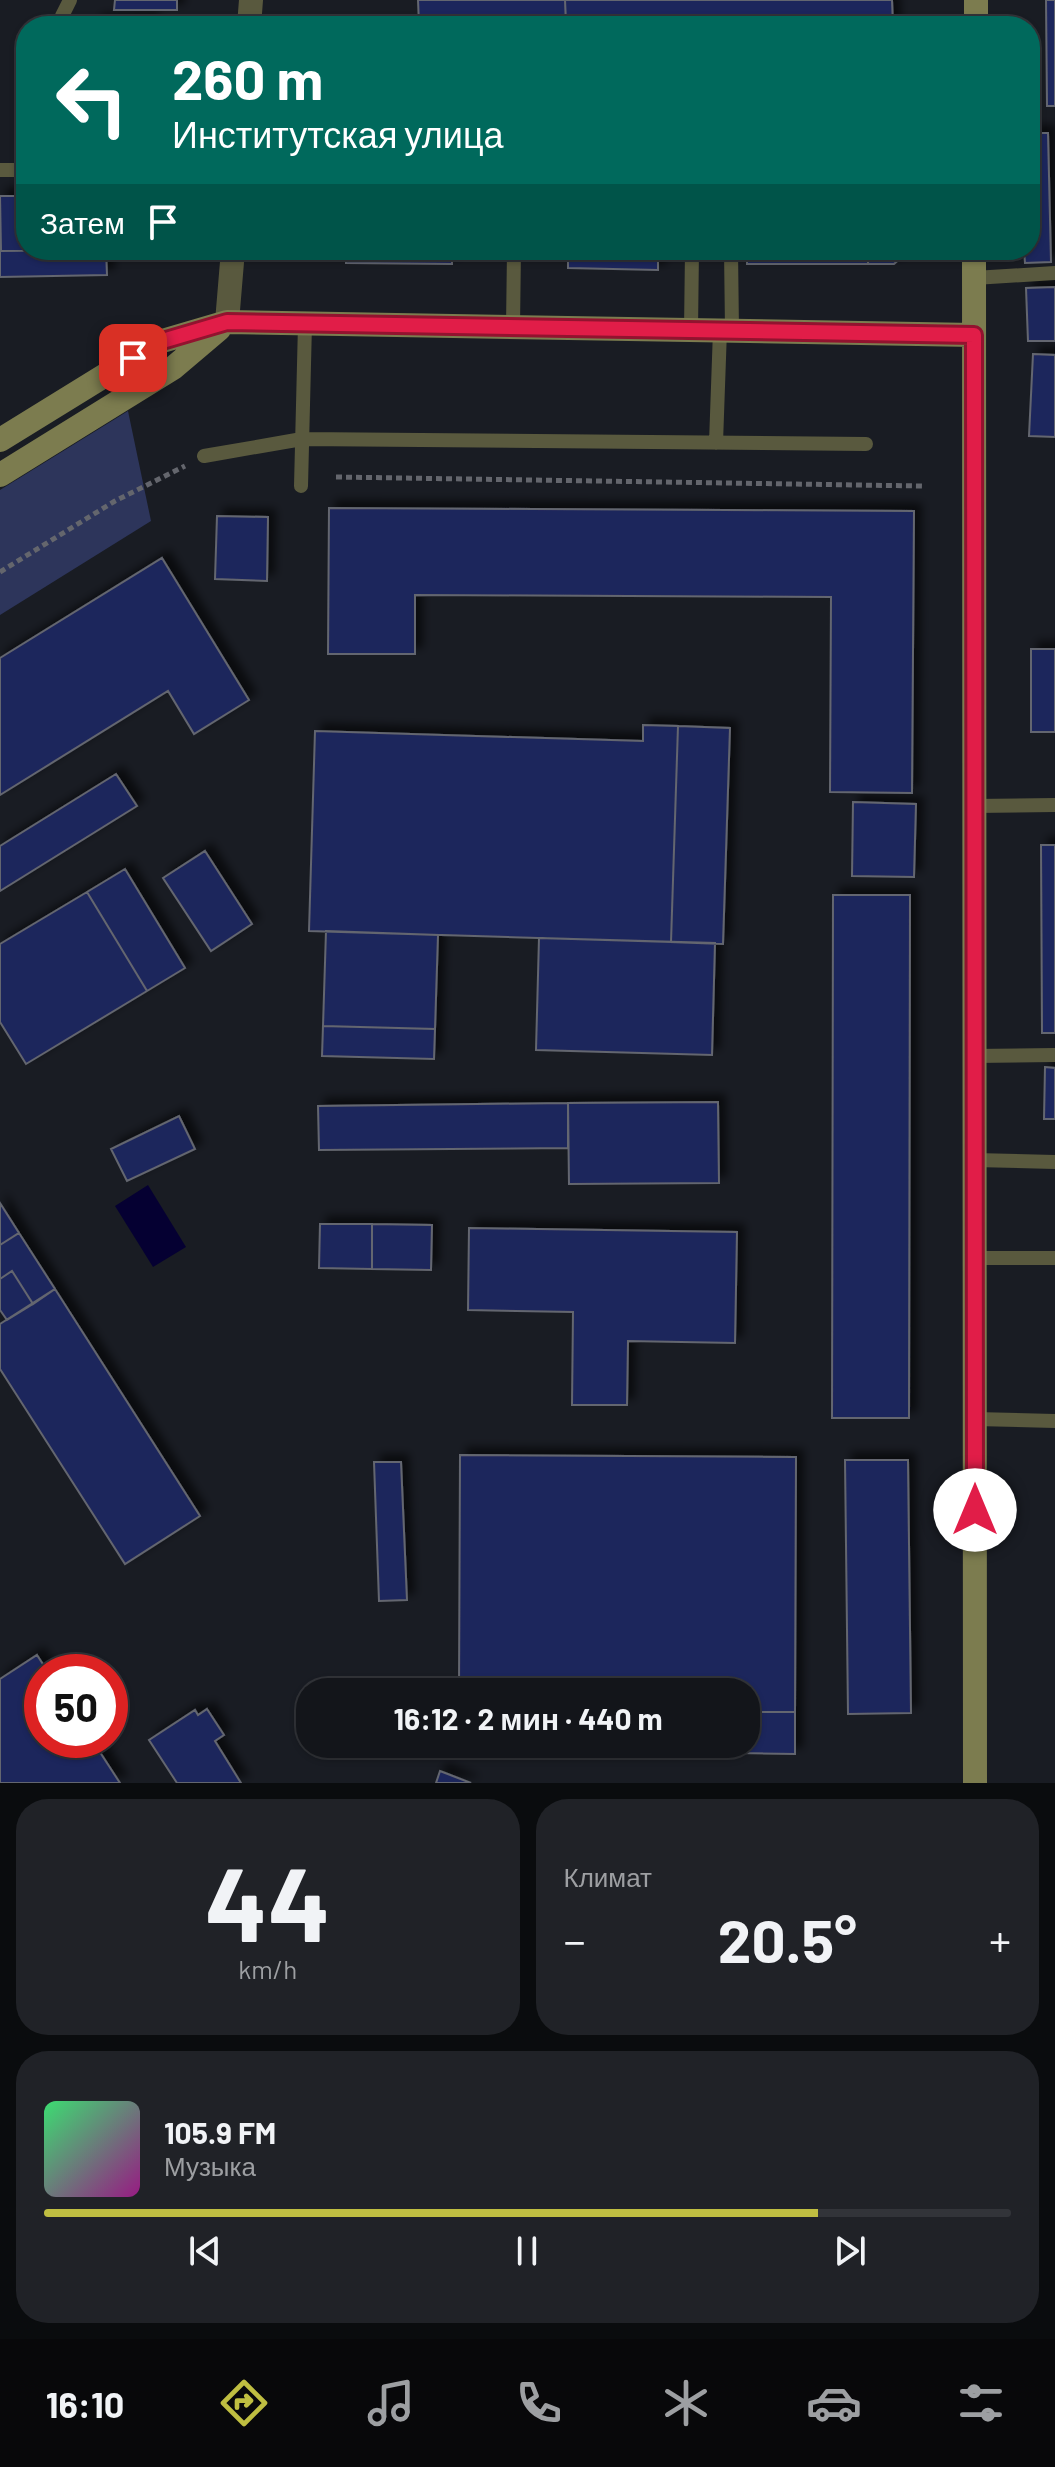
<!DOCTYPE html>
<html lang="ru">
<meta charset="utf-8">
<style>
:root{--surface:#13151a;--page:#202227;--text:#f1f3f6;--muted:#9d9fa2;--line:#323439;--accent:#bfbe41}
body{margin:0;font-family:Barlow,sans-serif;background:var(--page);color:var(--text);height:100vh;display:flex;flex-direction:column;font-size:30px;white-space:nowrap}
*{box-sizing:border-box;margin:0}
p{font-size:26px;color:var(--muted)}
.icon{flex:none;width:44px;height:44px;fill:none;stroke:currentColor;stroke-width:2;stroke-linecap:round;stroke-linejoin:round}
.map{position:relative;height:1783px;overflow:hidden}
.panel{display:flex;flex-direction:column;gap:16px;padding:16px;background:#0a0c0e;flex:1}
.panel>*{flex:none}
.banner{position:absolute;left:16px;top:16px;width:1024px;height:244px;border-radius:32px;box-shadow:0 2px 6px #0004,0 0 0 2px var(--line);background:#00695c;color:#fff;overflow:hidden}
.speed{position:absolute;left:24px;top:1654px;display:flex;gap:16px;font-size:40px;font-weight:700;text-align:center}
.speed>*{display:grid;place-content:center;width:104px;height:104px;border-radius:50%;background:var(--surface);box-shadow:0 2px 6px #0004,0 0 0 2px var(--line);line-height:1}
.speed .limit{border:12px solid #d22;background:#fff;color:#111}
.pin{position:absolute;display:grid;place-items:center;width:68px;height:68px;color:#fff;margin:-34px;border-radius:16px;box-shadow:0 4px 12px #0006}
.me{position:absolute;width:88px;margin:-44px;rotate:0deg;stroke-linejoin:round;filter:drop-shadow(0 0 6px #0008)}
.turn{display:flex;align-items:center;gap:28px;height:168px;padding:0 24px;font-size:36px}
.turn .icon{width:104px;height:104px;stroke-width:2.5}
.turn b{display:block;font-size:56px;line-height:68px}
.then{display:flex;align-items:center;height:76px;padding:0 24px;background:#0003;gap:16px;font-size:30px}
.big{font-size:60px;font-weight:700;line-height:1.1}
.panel .tile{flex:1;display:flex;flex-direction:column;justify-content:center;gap:12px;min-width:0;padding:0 28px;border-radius:32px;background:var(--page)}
.panel .dial{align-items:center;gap:0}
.dial b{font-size:104px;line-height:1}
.song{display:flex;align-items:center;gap:24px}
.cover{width:96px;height:96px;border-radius:12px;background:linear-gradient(135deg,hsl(140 70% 55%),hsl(310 70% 35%))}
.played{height:8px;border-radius:4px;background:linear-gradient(90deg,var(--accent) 80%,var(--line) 80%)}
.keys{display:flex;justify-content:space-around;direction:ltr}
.heat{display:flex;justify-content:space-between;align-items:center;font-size:44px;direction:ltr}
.panel .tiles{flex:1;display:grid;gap:16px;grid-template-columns:1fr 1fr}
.tile:last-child{grid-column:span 2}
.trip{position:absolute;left:296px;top:1678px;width:464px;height:80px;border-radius:32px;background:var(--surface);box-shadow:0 2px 6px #0004,0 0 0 2px var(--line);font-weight:700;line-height:80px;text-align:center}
.tabs{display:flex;height:128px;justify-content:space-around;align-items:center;background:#08080a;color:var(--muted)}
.tabs .icon{width:56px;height:56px}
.tabs .active{color:var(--accent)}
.tabs b{font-size:36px;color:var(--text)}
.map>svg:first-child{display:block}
.green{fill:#2d355b}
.water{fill:#050032}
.building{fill:#1f265b;stroke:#63666f;stroke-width:2;filter:url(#shadow)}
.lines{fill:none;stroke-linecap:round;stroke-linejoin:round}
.path{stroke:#64666d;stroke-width:5;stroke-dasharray:6 4;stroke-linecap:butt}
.lane{stroke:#59593e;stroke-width:14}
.street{stroke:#59593e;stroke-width:24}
.secondary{stroke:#7c7c4f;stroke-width:24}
.route-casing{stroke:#92132f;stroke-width:20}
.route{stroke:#e11d48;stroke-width:14}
</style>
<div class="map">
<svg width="1055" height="1783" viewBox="0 0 1055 1783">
<defs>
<filter id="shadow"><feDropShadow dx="7" dy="-7" stdDeviation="4" flood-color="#0009"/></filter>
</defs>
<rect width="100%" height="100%" fill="#191c23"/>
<path class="green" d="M128,411L151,521L0,615V490Z"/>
<path class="water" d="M148,1185L186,1247L153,1267L115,1206Z"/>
<path class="building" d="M115,0H177V10H114Z
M418,0H565L566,22L419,25Z
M565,0H892L893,26H566Z
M1046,0H1055V106H1047Z
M151,20L152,26H95V22Z
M1030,133H1048L1051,262L1025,263L1024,250H1030Z
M0,196H26V250H59L1,251Z
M0,231L1,251L106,250L107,275L0,277Z
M287,250H465V258H452V264L346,263V257H287Z
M674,250V261H658V270L568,268V259H563V251H534Z
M747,250H868V264H747Z
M868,250H903V256L894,264H868Z
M1055,287V341H1028L1026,288Z
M1033,354L1055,355V437L1029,436Z
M329,508L914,511L912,793L830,792L831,597L415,595V654H328Z
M217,516L268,517L267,581L215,579Z
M162,558L249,700L194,734L168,691L0,795V658Z
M1031,649H1055V732H1031Z
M643,725L678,726L671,942L309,931L315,731L643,741Z
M678,726L730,728L723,944L671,942Z
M116,774L137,806L0,891V846Z
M853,802L916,804L914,877L852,876Z
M1041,845H1055V1033H1042Z
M205,851L252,924L211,951L163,878Z
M125,869L185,968L147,991L87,892Z
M87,892L147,991L26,1064L0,1022V944Z
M833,895H910L909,1418H832Z
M326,931L438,935L435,1029L323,1026Z
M539,938L715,943L712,1055L536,1050Z
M323,1026L435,1029L434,1059L322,1056Z
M1045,1067L1055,1068V1119H1044Z
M718,1102L719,1183L569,1184L568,1103Z
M568,1103V1148L319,1150L318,1106Z
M179,1116L195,1149L127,1181L111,1149Z
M0,1203L19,1233L0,1245Z
M320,1224H372V1269L319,1268Z
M372,1224L432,1225L431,1270L372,1269Z
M469,1228L737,1232L735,1343L628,1341L627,1405H572L573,1312L468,1310Z
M19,1233L55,1289L33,1304L12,1271L0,1279V1245Z
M12,1271L33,1304L7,1320L0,1310V1279Z
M55,1289L200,1516L125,1564L0,1369V1324Z
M460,1455L796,1457L795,1712H746V1692H459Z
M845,1460H908L911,1713L848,1714Z
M374,1462H401L407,1600L379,1601Z
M37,1655L48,1672H42V1740H92L120,1783H0V1679Z
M207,1709L224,1735L215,1741L241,1783H177L149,1740L195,1710L198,1715Z
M746,1712H795V1754L734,1753V1744H746Z
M440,1771L471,1783H436Z"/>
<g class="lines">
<path class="path" d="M336,477L922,486
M0,572L115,501L185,466"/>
<path class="lane" d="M62,26V16L70,0
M0,170H26
M731,250L732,330
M974,278L1055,273
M513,327L514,250
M691,330L692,250
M716,443L720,330
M204,456L302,439L866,444
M301,486L305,324
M974,806L1055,805
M974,1056L1055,1055
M974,1160L1055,1162
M974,1258H1055
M975,1419L1055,1421"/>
<path class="street" d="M249,26L251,0
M227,322L233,250"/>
<path class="secondary" d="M976,26V0
M974,250L975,1783
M0,440L159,342L227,322L974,335
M0,475L173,368L219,329"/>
</g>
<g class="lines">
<defs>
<path id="route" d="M133,358L159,342L227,322L974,335L975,1510"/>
</defs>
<use href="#route" class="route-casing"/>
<use href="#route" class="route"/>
</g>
</svg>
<div class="speed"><div class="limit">50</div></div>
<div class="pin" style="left:133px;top:358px;background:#d93025"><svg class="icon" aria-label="arrive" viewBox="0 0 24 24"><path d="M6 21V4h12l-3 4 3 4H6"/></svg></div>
<svg class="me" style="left:975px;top:1510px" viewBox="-20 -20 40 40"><circle r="19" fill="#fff"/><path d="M0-13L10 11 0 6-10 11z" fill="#e11d48"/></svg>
<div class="trip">16:12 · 2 мин · 440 m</div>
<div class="banner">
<div class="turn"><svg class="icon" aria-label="left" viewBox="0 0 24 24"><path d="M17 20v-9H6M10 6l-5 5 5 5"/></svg><div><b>260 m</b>Институтская улица</div></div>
<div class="then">Затем<svg class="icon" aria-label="arrive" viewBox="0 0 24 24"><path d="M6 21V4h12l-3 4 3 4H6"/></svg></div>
</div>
</div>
<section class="panel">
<div class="tiles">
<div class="tile dial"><b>44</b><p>km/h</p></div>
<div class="tile"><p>Климат</p>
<div class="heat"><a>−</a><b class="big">20.5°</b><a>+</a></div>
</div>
<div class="tile">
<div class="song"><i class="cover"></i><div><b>105.9 FM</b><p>Музыка</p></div></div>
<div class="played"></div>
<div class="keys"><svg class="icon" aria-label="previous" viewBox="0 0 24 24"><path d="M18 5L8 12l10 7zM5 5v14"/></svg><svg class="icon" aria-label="pause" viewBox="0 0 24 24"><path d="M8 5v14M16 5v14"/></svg><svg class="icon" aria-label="next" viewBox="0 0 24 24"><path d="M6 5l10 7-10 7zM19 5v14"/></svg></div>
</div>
</div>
</section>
<nav class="tabs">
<b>16:10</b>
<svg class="icon active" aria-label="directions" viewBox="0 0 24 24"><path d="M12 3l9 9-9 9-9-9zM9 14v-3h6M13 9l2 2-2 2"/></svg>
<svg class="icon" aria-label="music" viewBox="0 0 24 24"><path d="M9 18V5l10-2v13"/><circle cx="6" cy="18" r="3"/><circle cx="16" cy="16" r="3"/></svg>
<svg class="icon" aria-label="phone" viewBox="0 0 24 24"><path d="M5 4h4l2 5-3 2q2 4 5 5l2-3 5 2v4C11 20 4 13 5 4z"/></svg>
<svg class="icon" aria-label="climate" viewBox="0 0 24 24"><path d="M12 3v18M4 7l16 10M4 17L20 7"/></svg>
<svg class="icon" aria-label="car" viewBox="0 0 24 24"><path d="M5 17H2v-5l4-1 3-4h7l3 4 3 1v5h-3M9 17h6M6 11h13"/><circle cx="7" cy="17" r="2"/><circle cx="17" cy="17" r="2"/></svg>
<svg class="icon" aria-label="filters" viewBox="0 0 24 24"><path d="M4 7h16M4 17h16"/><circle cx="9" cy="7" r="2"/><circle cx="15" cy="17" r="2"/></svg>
</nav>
